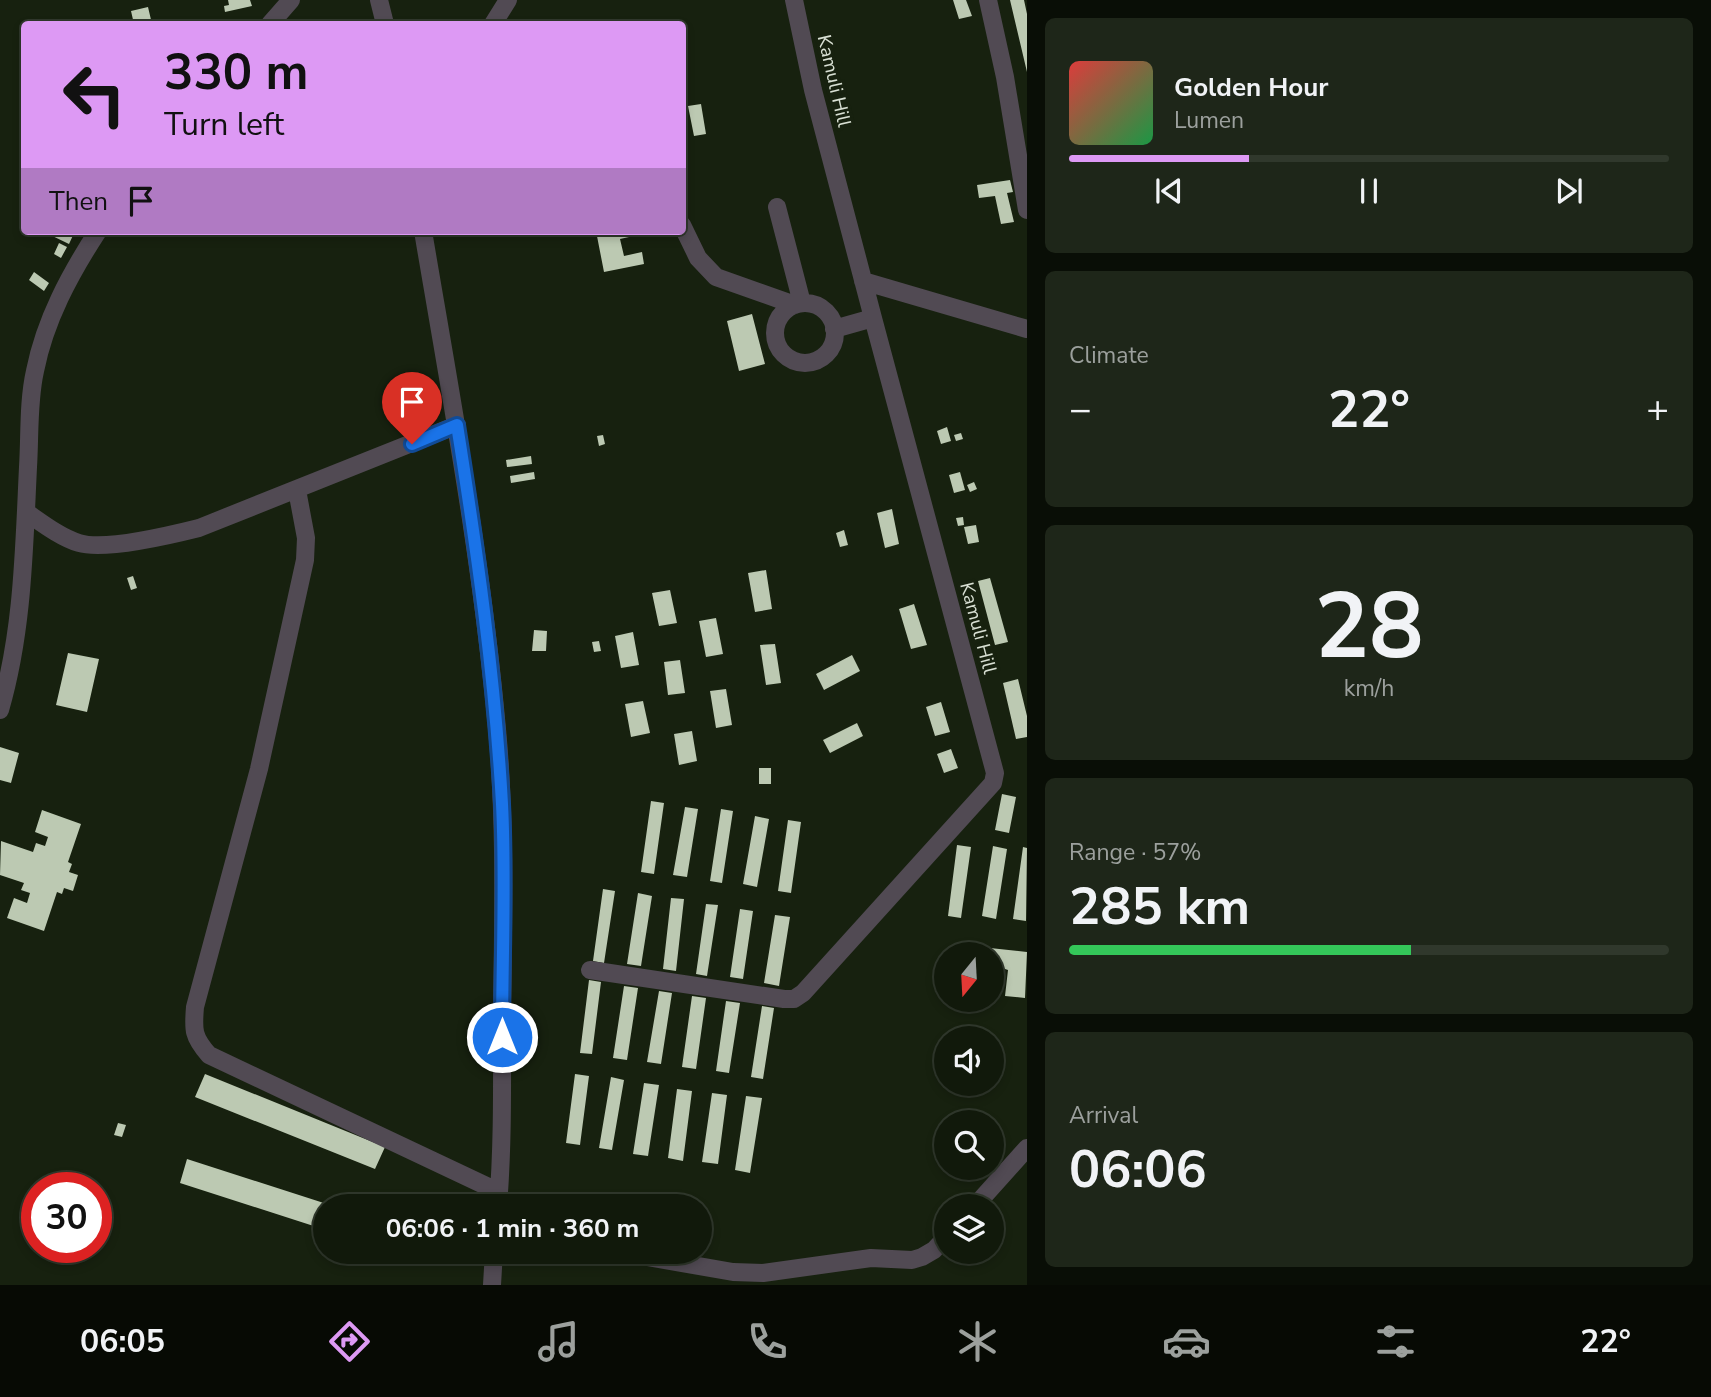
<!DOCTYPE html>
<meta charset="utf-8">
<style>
:root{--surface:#11190b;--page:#1e2619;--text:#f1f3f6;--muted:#9ca09d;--line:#30382c;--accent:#dd99f4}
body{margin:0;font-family:"Nunito Sans",sans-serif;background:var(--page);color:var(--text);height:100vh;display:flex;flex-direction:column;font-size:26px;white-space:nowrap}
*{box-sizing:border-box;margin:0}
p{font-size:23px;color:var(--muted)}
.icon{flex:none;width:38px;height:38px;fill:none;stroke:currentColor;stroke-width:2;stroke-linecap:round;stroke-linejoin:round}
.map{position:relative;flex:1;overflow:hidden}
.details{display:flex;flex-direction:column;gap:18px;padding:18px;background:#090e06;width:684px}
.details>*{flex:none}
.banner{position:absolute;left:21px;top:21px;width:665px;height:214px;border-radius:7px;box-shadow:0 4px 10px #0003,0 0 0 2px var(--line);background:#dd99f4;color:#111;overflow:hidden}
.needle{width:46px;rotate:198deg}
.tools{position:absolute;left:934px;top:942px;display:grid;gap:14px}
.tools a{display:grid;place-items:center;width:70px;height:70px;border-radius:50%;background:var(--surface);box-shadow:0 4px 10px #0003,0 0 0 2px var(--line);font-size:35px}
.speed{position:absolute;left:21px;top:1172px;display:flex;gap:14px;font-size:35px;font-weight:700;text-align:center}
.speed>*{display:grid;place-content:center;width:91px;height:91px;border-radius:50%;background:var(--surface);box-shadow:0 4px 10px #0003,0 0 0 2px var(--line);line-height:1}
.speed .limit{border:10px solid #d22;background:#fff;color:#111}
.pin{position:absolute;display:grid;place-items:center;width:60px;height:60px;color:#fff;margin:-72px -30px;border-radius:50% 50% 50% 0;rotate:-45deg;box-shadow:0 0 7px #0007}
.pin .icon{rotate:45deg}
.me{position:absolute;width:77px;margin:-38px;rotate:0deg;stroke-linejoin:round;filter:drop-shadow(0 0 5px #0008)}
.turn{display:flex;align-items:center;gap:24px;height:147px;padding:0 28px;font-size:32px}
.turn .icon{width:91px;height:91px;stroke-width:2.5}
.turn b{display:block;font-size:49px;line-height:60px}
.then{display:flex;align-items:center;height:66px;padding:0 28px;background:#0003;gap:14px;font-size:26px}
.big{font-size:52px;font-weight:700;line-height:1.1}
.details .widget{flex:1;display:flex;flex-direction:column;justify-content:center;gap:10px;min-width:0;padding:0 24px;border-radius:10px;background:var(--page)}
.details .dial{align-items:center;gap:0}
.dial b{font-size:91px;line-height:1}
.song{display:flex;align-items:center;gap:21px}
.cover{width:84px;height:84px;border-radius:10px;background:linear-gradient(135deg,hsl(0 70% 55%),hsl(140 70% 35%))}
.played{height:7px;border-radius:4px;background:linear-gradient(90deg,var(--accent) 30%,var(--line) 30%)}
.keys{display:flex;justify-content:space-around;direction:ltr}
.heat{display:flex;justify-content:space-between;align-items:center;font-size:38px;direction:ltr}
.charge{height:10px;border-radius:5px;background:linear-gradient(90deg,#34c759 57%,var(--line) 0)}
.trip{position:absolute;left:313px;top:1194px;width:399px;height:70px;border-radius:35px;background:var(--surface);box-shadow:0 4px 10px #0003,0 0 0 2px var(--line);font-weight:700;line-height:70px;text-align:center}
.menu{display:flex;height:112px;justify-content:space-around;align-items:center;background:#070a04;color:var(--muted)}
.menu .icon{width:49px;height:49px}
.menu .on{color:var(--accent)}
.menu b{font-size:32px;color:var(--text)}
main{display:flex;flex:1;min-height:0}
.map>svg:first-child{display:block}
.building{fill:#bcc9b2}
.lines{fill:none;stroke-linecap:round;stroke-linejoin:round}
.minor{stroke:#514a53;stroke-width:18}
.route-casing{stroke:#114b97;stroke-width:18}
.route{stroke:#1a73e8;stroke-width:12}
.labels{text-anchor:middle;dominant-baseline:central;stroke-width:7;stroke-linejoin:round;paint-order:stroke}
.street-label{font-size:19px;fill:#d9e0d4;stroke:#17210f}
</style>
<main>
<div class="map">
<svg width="1027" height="1285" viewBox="0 0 1027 1285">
<rect width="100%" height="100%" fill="#17210f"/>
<path class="building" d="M228,0H250L252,6L225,12L224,6L229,5Z
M953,0H966L972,16L959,19Z
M1010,0H1024L1027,14V72Z
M148,7L152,24H134L131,11Z
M701,104L706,134L694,136L688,106Z
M1010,180L1013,192L1007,193L1014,222L1001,224L995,196L979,198L977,185Z
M42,231H75L69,244Z
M596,231H637L638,235L620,239L624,256L642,252L644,264L604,272Z
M59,243L67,247L61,258L54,254Z
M34,272L49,283L44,291L29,280Z
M752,314L765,364L739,371L727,321Z
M947,427L951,441L941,444L937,431Z
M961,433L963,439L956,441L954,435Z
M603,435L605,444L599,446L597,436Z
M531,456L532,464L507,467L506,460Z
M534,472L535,479L511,483L510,476Z
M960,472L965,490L954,493L949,475Z
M974,482L977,489L970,492L967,485Z
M892,509L899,544L885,548L877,513Z
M963,517L964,525L958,526L956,518Z
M976,525L979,542L968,544L964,527Z
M844,530L848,545L840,547L836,533Z
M766,570L772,609L755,612L748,573Z
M133,576L137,588L131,590L127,578Z
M990,578L1008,642L995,645L978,581Z
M670,590L677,623L659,626L652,593Z
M914,604L927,645L911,649L899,609Z
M716,618L723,654L706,657L699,621Z
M534,630L547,631L546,651H532Z
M633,632L639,665L621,668L615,636Z
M599,641L601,651L594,652L592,642Z
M775,644L781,683L766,685L760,645Z
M68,653L99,659L87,712L56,705Z
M852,655L860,671L824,690L816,674Z
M680,660L685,693L668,695L664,662Z
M1018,679L1027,716V737L1016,739L1003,683Z
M726,689L732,725L716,728L710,691Z
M643,701L650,733L631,737L625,704Z
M941,702L950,732L935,736L926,707Z
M857,723L863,736L830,753L823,740Z
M692,731L697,761L679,765L674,734Z
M0,747L19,753L11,783L0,780Z
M951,749L958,768L944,773L937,754Z
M759,768H771V784H759Z
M1002,794L1016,797L1009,833L995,830Z
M651,801L664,803L654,874L641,872Z
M685,807L698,809L687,877L673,875Z
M721,809L733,811L722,883L710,881Z
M42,810L81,824L68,862L72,864L69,872L78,875L73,891L64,888L62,894L57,892L44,931L7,918L14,898L27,903L30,893L21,890L24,883L0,875L1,841L33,852L36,843L45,846L48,837L35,832Z
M755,816L769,819L757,887L743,884Z
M788,820L801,822L791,893L778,891Z
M957,845L971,847L961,918L948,916Z
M993,846L1007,849L996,919L982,916Z
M1023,847L1027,848L1026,921L1013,919Z
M603,889L615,891L604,963L593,961Z
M638,893L652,896L641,966L627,964Z
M671,898L684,899L676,971L663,969Z
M706,904L718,905L707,976L696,974Z
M740,909L753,911L743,979L730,977Z
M775,915L790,917L779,986L764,983Z
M990,948L1027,952L1025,998L1005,996L1008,970L1005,969L1004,981L992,980Z
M589,980L601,982L592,1054L580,1053Z
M624,986L638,988L627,1060L613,1058Z
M659,991L672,993L661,1064L647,1062Z
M692,996L706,998L696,1069L682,1067Z
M726,1001L740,1003L729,1073L716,1071Z
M762,1006L774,1008L763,1079L751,1077Z
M205,1074L385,1147L375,1169L195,1097Z
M575,1074L589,1076L580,1145L566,1143Z
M611,1077L624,1080L612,1150L599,1148Z
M644,1083L659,1085L648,1156L633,1154Z
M677,1089L692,1091L683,1161L668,1158Z
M712,1093L727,1095L718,1164L702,1162Z
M746,1096L762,1098L750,1173L735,1170Z
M118,1123L126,1125L122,1137L114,1135Z
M187,1159L330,1205L326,1206V1230L180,1183Z"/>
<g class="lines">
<path class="minor" d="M379,0L385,24
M988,0L1005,77L1027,210
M270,24L291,0
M493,24L508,0
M777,207L802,303
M682,225L698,258L716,277L795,305
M423,231C451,397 482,562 497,729C506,826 503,923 502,1020C502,1082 503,1144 498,1206
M863,281L1027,329
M775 333a30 30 0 1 1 60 0a30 30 0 1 1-60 0Z
M834,329L873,318
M297,490L306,538L305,560L259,769L195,1007C193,1030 193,1037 209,1055L499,1192
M26,512C42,523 60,537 79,543C105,551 171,535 199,528L457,425
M0,710C23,631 24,549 28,467C30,436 28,402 35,371C45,320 70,274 98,231
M590,970L784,999H794L803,993L993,783L995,773L873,318L813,90L794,0
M975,1206L1027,1148
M613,1251L733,1272L763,1273L871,1258L912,1260L922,1257L934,1250L947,1236
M492,1285L494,1251"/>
</g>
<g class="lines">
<defs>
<path id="route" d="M412,444L457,425C477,551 495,677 502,804C506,881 502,960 502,1037"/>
</defs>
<use href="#route" class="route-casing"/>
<use href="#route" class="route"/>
</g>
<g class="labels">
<g class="street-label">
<text transform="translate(834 81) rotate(77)">Kamuli Hill</text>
<text transform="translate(978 628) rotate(75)">Kamuli Hill</text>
</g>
</g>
</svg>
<div class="tools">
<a><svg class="needle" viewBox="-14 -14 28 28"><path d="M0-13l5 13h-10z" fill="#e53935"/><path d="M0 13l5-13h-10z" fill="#9ca09d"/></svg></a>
<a><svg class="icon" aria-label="sound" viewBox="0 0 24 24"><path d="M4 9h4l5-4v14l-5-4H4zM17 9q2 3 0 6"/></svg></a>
<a><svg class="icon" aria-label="search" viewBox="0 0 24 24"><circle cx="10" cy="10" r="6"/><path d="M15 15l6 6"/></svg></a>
<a><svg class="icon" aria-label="layers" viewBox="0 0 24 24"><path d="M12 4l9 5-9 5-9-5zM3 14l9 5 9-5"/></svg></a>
</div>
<div class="speed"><div class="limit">30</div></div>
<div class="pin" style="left:412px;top:444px;background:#d93025"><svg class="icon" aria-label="arrive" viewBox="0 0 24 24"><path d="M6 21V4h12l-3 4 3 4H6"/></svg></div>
<svg class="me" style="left:502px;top:1037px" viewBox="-20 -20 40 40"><circle r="17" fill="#1a73e8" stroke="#fff" stroke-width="3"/><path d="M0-11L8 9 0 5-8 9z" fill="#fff"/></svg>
<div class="trip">06:06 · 1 min · 360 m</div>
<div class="banner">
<div class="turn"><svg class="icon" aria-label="left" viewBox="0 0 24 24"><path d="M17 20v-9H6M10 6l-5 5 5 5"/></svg><div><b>330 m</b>Turn left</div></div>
<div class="then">Then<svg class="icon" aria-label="arrive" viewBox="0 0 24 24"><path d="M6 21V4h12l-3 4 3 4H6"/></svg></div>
</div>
</div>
<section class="details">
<div class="widget">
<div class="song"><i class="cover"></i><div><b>Golden Hour</b><p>Lumen</p></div></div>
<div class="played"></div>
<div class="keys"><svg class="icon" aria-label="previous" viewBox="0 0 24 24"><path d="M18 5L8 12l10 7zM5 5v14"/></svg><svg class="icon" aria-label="pause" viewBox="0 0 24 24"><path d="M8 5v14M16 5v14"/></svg><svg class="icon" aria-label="next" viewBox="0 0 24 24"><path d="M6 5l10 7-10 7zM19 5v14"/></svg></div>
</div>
<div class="widget"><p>Climate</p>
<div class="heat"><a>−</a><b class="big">22°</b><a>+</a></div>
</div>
<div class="widget dial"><b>28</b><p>km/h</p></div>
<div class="widget"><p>Range · 57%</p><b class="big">285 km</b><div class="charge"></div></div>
<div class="widget"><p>Arrival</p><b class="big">06:06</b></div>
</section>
</main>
<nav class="menu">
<b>06:05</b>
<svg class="icon on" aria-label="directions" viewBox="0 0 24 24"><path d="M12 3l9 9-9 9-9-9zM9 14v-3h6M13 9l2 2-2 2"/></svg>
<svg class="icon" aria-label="music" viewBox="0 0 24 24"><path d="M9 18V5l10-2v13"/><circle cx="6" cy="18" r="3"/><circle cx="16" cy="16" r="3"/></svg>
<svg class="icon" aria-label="phone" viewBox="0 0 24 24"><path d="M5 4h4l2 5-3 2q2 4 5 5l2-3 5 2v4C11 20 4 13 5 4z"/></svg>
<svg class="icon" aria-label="climate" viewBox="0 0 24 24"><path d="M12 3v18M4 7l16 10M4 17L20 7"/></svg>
<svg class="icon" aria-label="car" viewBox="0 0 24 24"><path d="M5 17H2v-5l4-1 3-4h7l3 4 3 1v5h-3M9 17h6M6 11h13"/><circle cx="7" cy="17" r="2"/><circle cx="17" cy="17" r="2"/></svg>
<svg class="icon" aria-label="filters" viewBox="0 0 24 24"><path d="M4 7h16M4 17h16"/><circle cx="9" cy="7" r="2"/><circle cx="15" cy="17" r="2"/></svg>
<b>22°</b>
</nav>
